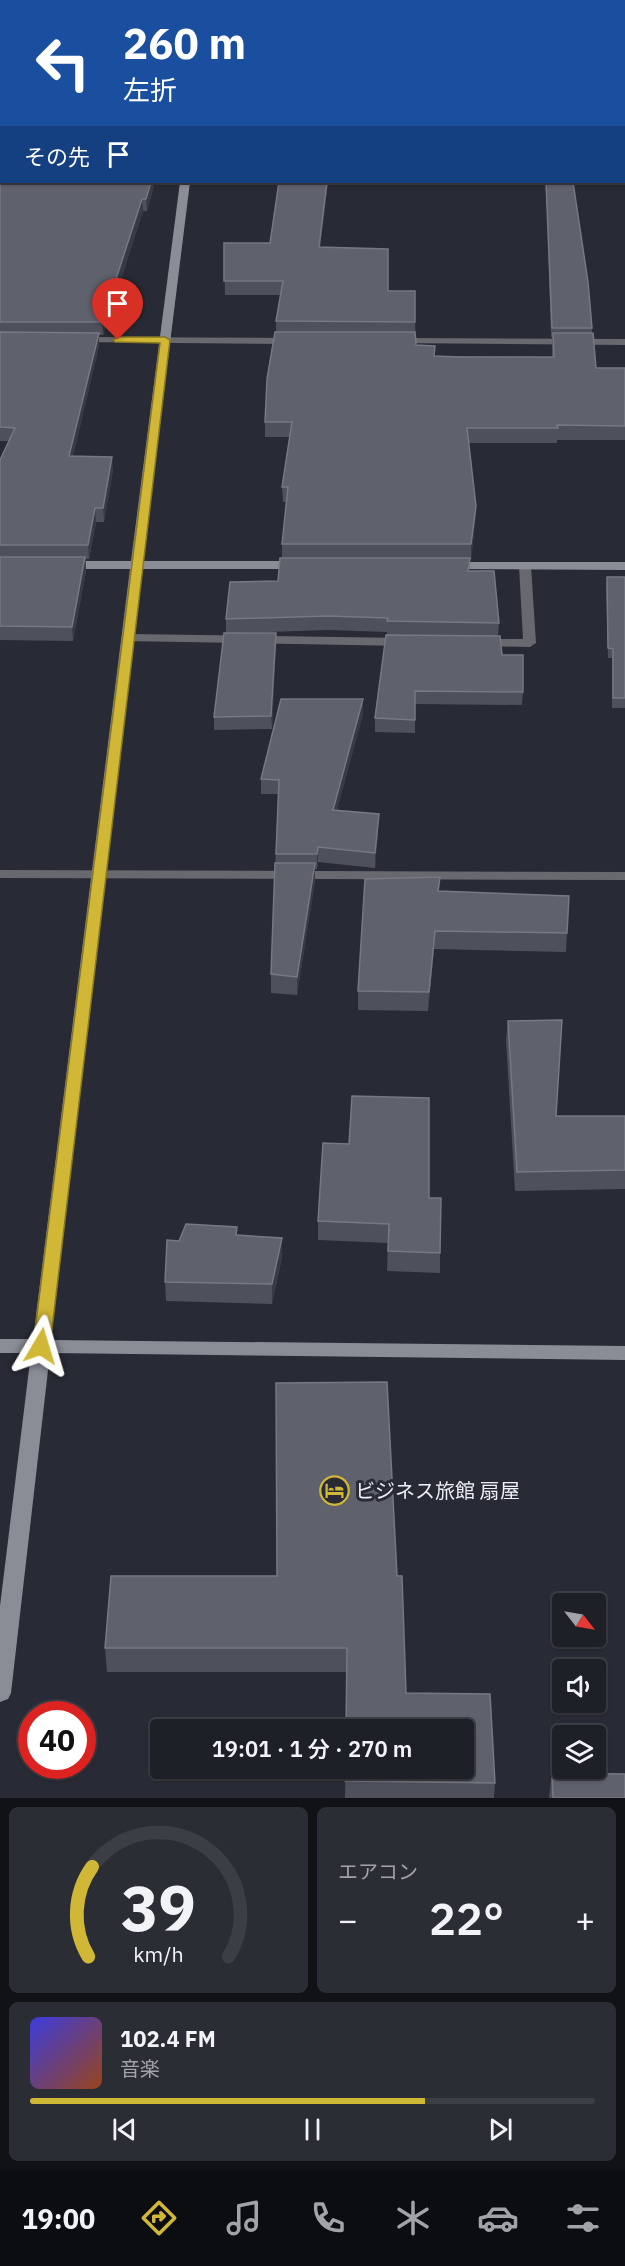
<!DOCTYPE html>
<html lang="ja">
<meta charset="utf-8">
<style>
:root{--surface:#1e2028;--page:#2b2d34;--text:#f1f3f6;--muted:#a1a3a8;--line:#3c3e45;--accent:#d1b736}
body{margin:0;font-family:"IBM Plex Sans","Noto Sans JP",sans-serif;background:var(--page);color:var(--text);height:100vh;display:flex;flex-direction:column;font-size:22px;white-space:nowrap}
*{box-sizing:border-box;margin:0}
p{font-size:20px;color:var(--muted)}
.icon{flex:none;width:33px;height:33px;fill:none;stroke:currentColor;stroke-width:2;stroke-linecap:round;stroke-linejoin:round}
.map{position:relative;height:1798px;overflow:hidden}
.sheet{display:flex;flex-direction:column;gap:9px;padding:9px;background:#101216;flex:1}
.sheet>*{flex:none}
.hud{position:absolute;left:0px;top:0px;width:626px;height:183px;box-shadow:0 2px 4px #0004,0 0 0 2px var(--line);background:#1a4fa0;color:#fff;overflow:hidden}
.needle{width:39px;rotate:121deg}
.fabs{position:absolute;left:552px;top:1593px;display:grid;gap:12px}
.fabs a{display:grid;place-items:center;width:54px;height:54px;border-radius:6px;background:var(--surface);box-shadow:0 2px 4px #0004,0 0 0 2px var(--line);font-size:30px}
.speed{position:absolute;left:18px;top:1701px;display:flex;gap:12px;font-size:30px;font-weight:700;text-align:center}
.speed>*{display:grid;place-content:center;width:78px;height:78px;border-radius:50%;background:var(--surface);box-shadow:0 2px 4px #0004,0 0 0 2px var(--line);line-height:1}
.speed .limit{border:9px solid #d22;background:#fff;color:#111}
.pin{position:absolute;display:grid;place-items:center;width:51px;height:51px;color:#fff;margin:-62px -26px;border-radius:50% 50% 50% 0;rotate:-45deg;box-shadow:0 0 6px #0007}
.pin .icon{rotate:45deg}
.me{position:absolute;width:66px;margin:-33px;rotate:7deg;stroke-linejoin:round;filter:drop-shadow(0 0 4px #0008)}
.turn{display:flex;align-items:center;gap:21px;height:126px;padding:0 24px;font-size:27px}
.turn .icon{width:78px;height:78px;stroke-width:2.5}
.turn b{display:block;font-size:42px;line-height:51px}
.then{display:flex;align-items:center;height:57px;padding:0 24px;background:#0003;gap:12px;font-size:22px}
.big{font-size:45px;font-weight:600;line-height:1.1}
.sheet .card{flex:1;display:flex;flex-direction:column;justify-content:center;gap:9px;min-width:0;padding:0 21px;border-radius:9px;background:var(--page)}
.sheet .dial{align-items:center;gap:0}
.dial svg{height:156px;overflow:visible;fill:none;stroke:var(--line);stroke-width:7;stroke-linecap:round;text-anchor:middle}
.dial text{fill:var(--text);stroke:none}
.song{display:flex;align-items:center;gap:18px}
.cover{width:72px;height:72px;border-radius:9px;background:linear-gradient(135deg,hsl(240 70% 55%),hsl(20 70% 35%))}
.played{height:6px;border-radius:3px;background:linear-gradient(90deg,var(--accent) 70%,var(--line) 70%)}
.keys{display:flex;justify-content:space-around;direction:ltr}
.heat{display:flex;justify-content:space-between;align-items:center;font-size:33px;direction:ltr}
.sheet .tiles{flex:1;display:grid;gap:9px;grid-template-columns:1fr 1fr}
.card:last-child{grid-column:span 2}
.trip{position:absolute;left:150px;top:1719px;width:324px;height:60px;border-radius:6px;background:var(--surface);box-shadow:0 2px 4px #0004,0 0 0 2px var(--line);font-weight:600;line-height:60px;text-align:center}
.tab-bar{display:flex;height:96px;justify-content:space-around;align-items:center;background:#0c0d10;color:var(--muted)}
.tab-bar .icon{width:42px;height:42px}
.tab-bar .selected{color:var(--accent)}
.tab-bar b{font-size:27px;color:var(--text)}
.map>svg:first-child{display:block}
.lines{fill:none;stroke-linecap:round;stroke-linejoin:round}
.stream{fill:#8e92ae;fill-rule:evenodd}
.street{fill:#68696f;fill-rule:evenodd}
.secondary{fill:#8b8d96;fill-rule:evenodd}
.wall{fill:#4e505c}
.shaded-wall{fill:#383a45}
.building{fill:#5f616d;stroke:#767882;stroke-width:1.5}
.route{fill:#d1b736;stroke:#887723;stroke-width:1.5}
.labels{text-anchor:middle;dominant-baseline:central;stroke-width:6;stroke-linejoin:round;paint-order:stroke}
.near-poi-label{font-size:20px;fill:#eff0f8;stroke:#282a35;text-anchor:start}
</style>
<div class="map">
<svg width="625" height="1798" viewBox="0 0 625 1798">
<rect width="100%" height="100%" fill="#282a35"/>
<g class="lines">
<path class="stream" d="M0,46H2V50H0Z
M624,47H625V51H624Z"/>
<path class="street" d="M79,337L292,338L297,341L292,344L75,342L74,340Z
M397,338L625,339V345L393,343L392,341Z
M525,562L531,566L536,643L530,647L475,646L474,643L475,640L480,639H523L519,566Z
M129,634L405,638L411,642L405,646L124,641L123,638Z
M0,870L625,872V880L0,878Z"/>
<path class="secondary" d="M203,0H211V2H203Z
M624,175H625V181H624Z
M180,182H190L143,561H300L306,565L300,569H142L51,1340L625,1346V1360L50,1353L11,1693L8,1699L0,1702V1606L31,1353H0V1339H33L130,569H66L60,565L66,561H131Z
M450,562H625V570L446,569L444,566Z"/>
</g>
<path class="wall" d="M599,0H625V1H599Z
M2,49V182H155L147,211H143L103,335H99V346L73,456L113,470L104,522H96L89,559H86V571L73,641L0,640V460L9,441H0V52Z
M279,182H328L320,247L388,291L415,322L416,345L434,356L552,357V337H551L546,182L592,328V333L596,368H625V440H557V443H469L476,506L475,521L471,560H470L469,571L499,623L498,636L502,655L523,692L522,705L415,704V733L375,732V718L387,632L328,630L237,633H276L272,729L214,730V717L226,633V619L278,581L282,558V544L286,502H283L282,487L290,437H265V422L276,332V321L280,295H225L224,243H270Z
M607,577H625V708H612V658H608L606,586Z
M363,714L337,810L378,829L375,868L318,862L317,869H315V881L297,995L271,993V974L278,794H261V779Z
M440,877L439,891L569,896L566,952L434,949L428,1011L358,1010V991Z
M508,1021L556,1116H625V1189L515,1191L506,1040Z
M429,1198L440,1253V1273L387,1271L388,1243L318,1240V1221Z
M237,1227V1235L282,1257L272,1304L166,1301L165,1282L179,1241Z
M397,1576L406,1693L495,1783L494,1798H345L347,1672H107L105,1648Z
M552,1773L625,1798H549Z"/>
<path class="shaded-wall" d="M151,182H155L147,211L146,199Z
M327,182H328L319,260V247Z
M142,199L143,211L103,335L102,322Z
M99,333V346L70,470L69,456Z
M112,457L113,470L104,522L103,508Z
M476,506L475,521L471,560V544Z
M95,508L96,522L89,559L88,545Z
M85,557L86,571L73,641L72,627Z
M276,633V646L272,729L271,716Z
M363,699V714L333,825V810Z
M379,814L378,829L375,868V853Z
M318,847V862L317,869V854Z
M315,863V881L297,995V977Z
M435,931L434,949L428,1011L429,992Z
M282,1238V1257L272,1304V1284Z"/>
<path class="building" d="M24,0H138V2H24Z
M245,0H425V2H245Z
M2,49V72H0V52Z
M0,81H2V161H0Z
M0,170H2V182H151L146,199H142L102,322H0Z
M279,182H327L319,247L388,249V291H415V322L276,321L283,281H224V243H270Z
M546,182H573L588,282L592,328H552Z
M0,332L99,333L69,456L112,457L103,508H95L88,545H0V460L15,428L0,427Z
M275,332H415L416,345L435,346L434,356L459,357H554L553,333H593L596,368H625V426L557,425L558,428H467L476,506L471,544H282L288,487H282L292,422H265L267,379Z
M0,557H85L72,627L0,626Z
M280,558H470L468,571H494L499,623L387,621L388,618L328,616L226,619L230,582L278,581Z
M607,577H625V698H613V649L608,648Z
M224,633H276L271,716L214,717Z
M386,635L500,636L502,655H523V692L415,691V720L375,718Z
M281,699H363L333,810L379,814L375,853L318,847L317,854H276L279,780L261,779Z
M275,863H315L297,977L271,974Z
M440,877L438,891L569,896L567,933L435,931L429,992L358,991L365,879Z
M562,1020L556,1116H625V1170L517,1172L508,1021Z
M352,1096L429,1098V1198H441L440,1253L388,1251L389,1224L318,1221L323,1143L349,1144Z
M186,1224L237,1227L236,1235L282,1238L272,1284L165,1282L167,1240L179,1241Z
M387,1382L397,1576H402L406,1693L490,1694L495,1783L345,1781L346,1768H464V1730H346L347,1648H105L111,1576H277L276,1383Z
M552,1773L625,1774V1798H553Z"/>
<path class="route" d="M118,337H165L170,340L50,1346L41,1352L33,1346L160,343L115,342L113,340Z"/>
<defs>
<symbol id="hotel-ring" viewBox="-11 -11 22 22"><circle r="9.5" fill="#282a35" stroke="#d1b736" stroke-width="1.5"/><path d="M-6-4.5h1.5V1H6V5H4.5V3h-9V5H-6ZM-4 0a1.8 1.8 0 1 1 3.6 0ZM.5 0V-2.5h3Q6-2.5 6 0Z" fill="#d1b736"/></symbol>
</defs>
<g fill-rule="evenodd">
<use href="#hotel-ring" x="318" y="1474" width="33" height="33"/>
</g>
<g class="labels">
<g class="near-poi-label">
<text x="355" y="1490">ビジネス旅館 扇屋</text>
</g>
</g>
</svg>
<div class="fabs">
<a><svg class="needle" viewBox="-14 -14 28 28"><path d="M0-13l5 13h-10z" fill="#e53935"/><path d="M0 13l5-13h-10z" fill="#a1a3a8"/></svg></a>
<a><svg class="icon" aria-label="sound" viewBox="0 0 24 24"><path d="M4 9h4l5-4v14l-5-4H4zM17 9q2 3 0 6"/></svg></a>
<a><svg class="icon" aria-label="layers" viewBox="0 0 24 24"><path d="M12 4l9 5-9 5-9-5zM3 14l9 5 9-5"/></svg></a>
</div>
<div class="speed"><div class="limit">40</div></div>
<div class="pin" style="left:118px;top:340px;background:#d93025"><svg class="icon" aria-label="arrive" viewBox="0 0 24 24"><path d="M6 21V4h12l-3 4 3 4H6"/></svg></div>
<svg class="me" style="left:41px;top:1346px" viewBox="-20 -20 40 40"><path d="M0-17L14 15 0 8-14 15z" fill="#d1b736" stroke="#fff" stroke-width="4"/></svg>
<div class="trip">19:01 · 1 分 · 270 m</div>
<div class="hud">
<div class="turn"><svg class="icon" aria-label="left" viewBox="0 0 24 24"><path d="M17 20v-9H6M10 6l-5 5 5 5"/></svg><div><b>260 m</b>左折</div></div>
<div class="then">その先<svg class="icon" aria-label="arrive" viewBox="0 0 24 24"><path d="M6 21V4h12l-3 4 3 4H6"/></svg></div>
</div>
</div>
<section class="sheet">
<div class="tiles">
<div class="card dial"><svg viewBox="0 0 100 80">
<path d="M14 69A42 42 0 1 1 86 69"/>
<path d="M14 69A42 42 0 0 1 16 23" stroke="#d1b736"/>
<text x="50" y="56" font-size="32" font-weight="700">39</text>
<text x="50" y="72" font-size="11">km/h</text>
</svg></div>
<div class="card"><p>エアコン</p>
<div class="heat"><a>−</a><b class="big">22°</b><a>+</a></div>
</div>
<div class="card">
<div class="song"><i class="cover"></i><div><b>102.4 FM</b><p>音楽</p></div></div>
<div class="played"></div>
<div class="keys"><svg class="icon" aria-label="previous" viewBox="0 0 24 24"><path d="M18 5L8 12l10 7zM5 5v14"/></svg><svg class="icon" aria-label="pause" viewBox="0 0 24 24"><path d="M8 5v14M16 5v14"/></svg><svg class="icon" aria-label="next" viewBox="0 0 24 24"><path d="M6 5l10 7-10 7zM19 5v14"/></svg></div>
</div>
</div>
</section>
<nav class="tab-bar">
<b>19:00</b>
<svg class="icon selected" aria-label="directions" viewBox="0 0 24 24"><path d="M12 3l9 9-9 9-9-9zM9 14v-3h6M13 9l2 2-2 2"/></svg>
<svg class="icon" aria-label="music" viewBox="0 0 24 24"><path d="M9 18V5l10-2v13"/><circle cx="6" cy="18" r="3"/><circle cx="16" cy="16" r="3"/></svg>
<svg class="icon" aria-label="phone" viewBox="0 0 24 24"><path d="M5 4h4l2 5-3 2q2 4 5 5l2-3 5 2v4C11 20 4 13 5 4z"/></svg>
<svg class="icon" aria-label="climate" viewBox="0 0 24 24"><path d="M12 3v18M4 7l16 10M4 17L20 7"/></svg>
<svg class="icon" aria-label="car" viewBox="0 0 24 24"><path d="M5 17H2v-5l4-1 3-4h7l3 4 3 1v5h-3M9 17h6M6 11h13"/><circle cx="7" cy="17" r="2"/><circle cx="17" cy="17" r="2"/></svg>
<svg class="icon" aria-label="filters" viewBox="0 0 24 24"><path d="M4 7h16M4 17h16"/><circle cx="9" cy="7" r="2"/><circle cx="15" cy="17" r="2"/></svg>
</nav>
